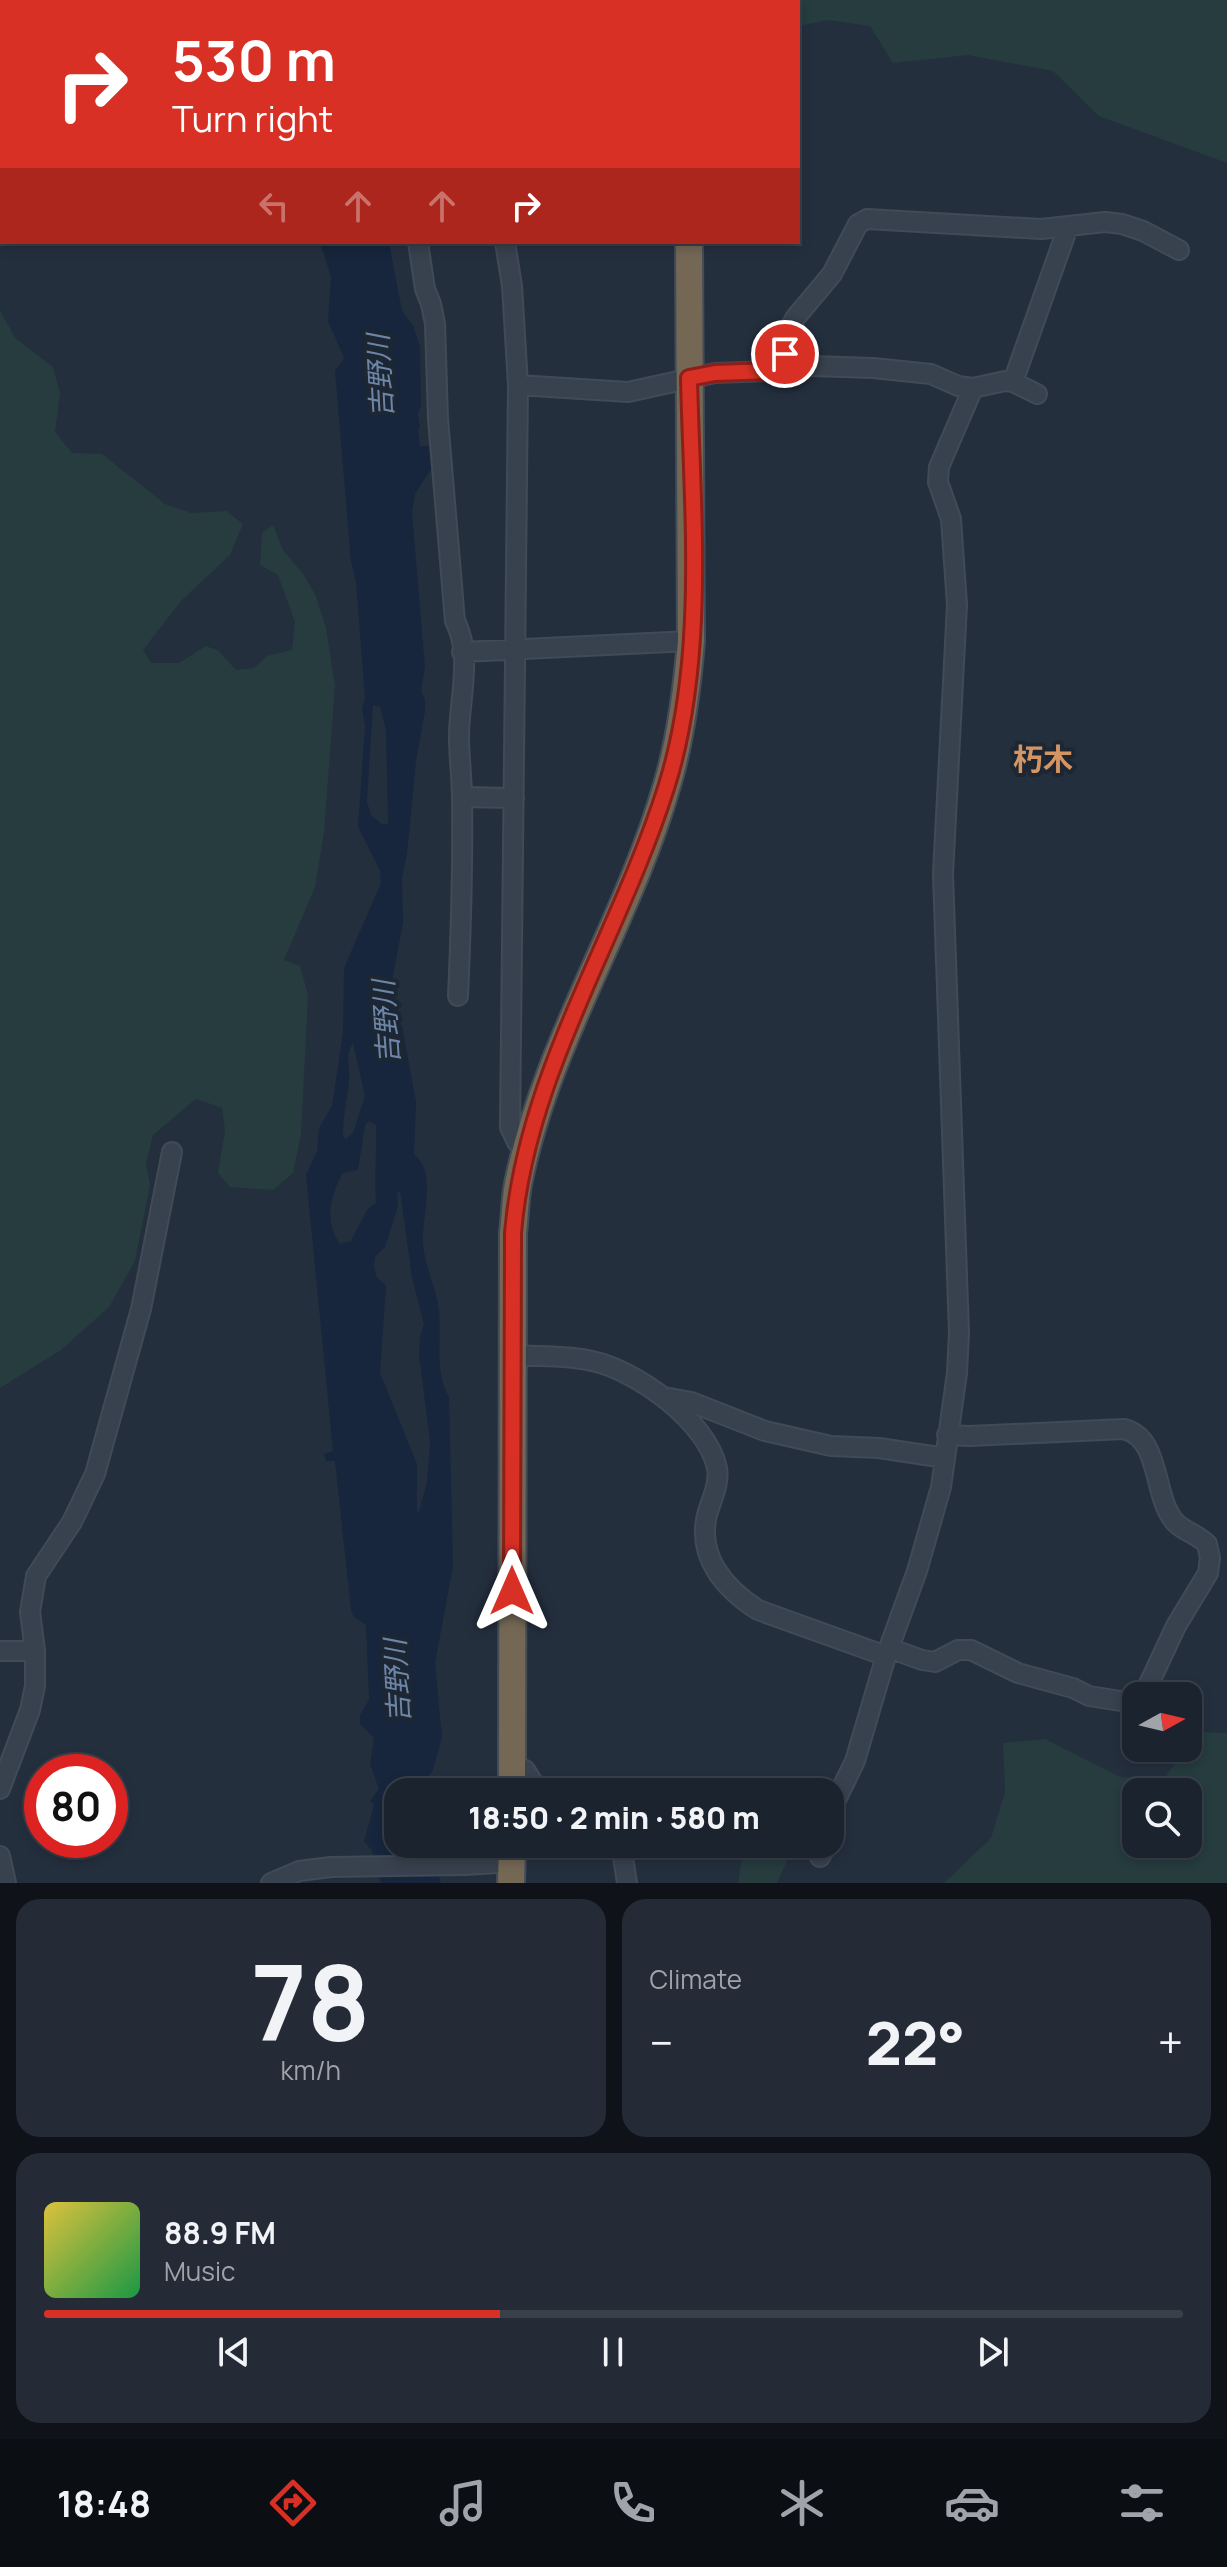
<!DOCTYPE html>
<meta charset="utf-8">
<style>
:root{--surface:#1b232e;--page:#242b36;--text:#f1f3f6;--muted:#a0a4aa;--line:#39404a;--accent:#d93025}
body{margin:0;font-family:Manrope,"Noto Sans JP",sans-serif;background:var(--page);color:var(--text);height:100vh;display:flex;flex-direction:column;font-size:30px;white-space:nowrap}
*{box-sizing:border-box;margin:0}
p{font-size:26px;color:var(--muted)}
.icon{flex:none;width:44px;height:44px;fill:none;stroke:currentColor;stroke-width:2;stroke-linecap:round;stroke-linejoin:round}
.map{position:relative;height:1883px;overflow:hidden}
.panel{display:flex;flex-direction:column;gap:16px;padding:16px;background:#0f1319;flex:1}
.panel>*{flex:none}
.guide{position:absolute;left:0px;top:0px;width:800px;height:244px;box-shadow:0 4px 12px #0003,0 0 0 2px var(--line);background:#d93025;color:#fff;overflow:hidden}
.needle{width:52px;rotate:82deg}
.fabs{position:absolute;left:1122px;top:1682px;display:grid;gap:16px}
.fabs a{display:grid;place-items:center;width:80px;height:80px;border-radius:16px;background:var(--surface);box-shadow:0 4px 12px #0003,0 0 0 2px var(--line);font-size:40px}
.speed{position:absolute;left:24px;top:1754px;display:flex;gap:16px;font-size:40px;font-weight:700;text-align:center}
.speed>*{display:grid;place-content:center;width:104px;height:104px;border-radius:50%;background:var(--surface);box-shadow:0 4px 12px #0003,0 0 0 2px var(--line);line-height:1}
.speed .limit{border:12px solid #d22;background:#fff;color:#111}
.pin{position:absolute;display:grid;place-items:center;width:68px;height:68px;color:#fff;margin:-34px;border:4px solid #fff;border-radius:50%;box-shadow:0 2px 8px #0007}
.me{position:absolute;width:88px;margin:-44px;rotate:0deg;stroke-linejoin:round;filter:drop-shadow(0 0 6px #0008)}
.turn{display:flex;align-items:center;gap:28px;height:168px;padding:0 40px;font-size:36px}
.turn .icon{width:104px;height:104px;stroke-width:2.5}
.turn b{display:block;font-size:56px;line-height:68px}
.lanes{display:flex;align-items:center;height:76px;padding:0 40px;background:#0003;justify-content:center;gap:40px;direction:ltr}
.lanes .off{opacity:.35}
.big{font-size:60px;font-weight:800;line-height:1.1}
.panel .widget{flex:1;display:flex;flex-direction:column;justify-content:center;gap:12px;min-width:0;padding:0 28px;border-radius:24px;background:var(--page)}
.panel .dial{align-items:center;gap:0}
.dial b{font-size:104px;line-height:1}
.song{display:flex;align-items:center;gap:24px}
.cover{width:96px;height:96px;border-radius:12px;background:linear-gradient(135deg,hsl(50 70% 55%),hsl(140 70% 35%))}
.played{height:8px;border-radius:4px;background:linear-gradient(90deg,var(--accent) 40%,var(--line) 40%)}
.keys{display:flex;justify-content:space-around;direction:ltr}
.heat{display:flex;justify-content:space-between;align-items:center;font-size:44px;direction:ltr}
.panel .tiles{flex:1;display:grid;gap:16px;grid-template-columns:1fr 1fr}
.widget:last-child{grid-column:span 2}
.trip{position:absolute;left:384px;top:1778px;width:460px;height:80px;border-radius:24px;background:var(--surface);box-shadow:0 4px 12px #0003,0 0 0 2px var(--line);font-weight:800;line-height:80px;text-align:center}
.tabs{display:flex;height:128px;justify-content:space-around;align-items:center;background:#0b0e12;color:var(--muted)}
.tabs .icon{width:56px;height:56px}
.tabs .on{color:var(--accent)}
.tabs b{font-size:36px;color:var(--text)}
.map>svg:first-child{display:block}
.green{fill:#263c3f;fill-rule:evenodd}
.water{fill:#17263c;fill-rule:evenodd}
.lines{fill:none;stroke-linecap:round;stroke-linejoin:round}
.minor-casing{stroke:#414a57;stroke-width:22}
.highway-casing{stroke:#434c59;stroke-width:30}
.minor{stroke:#38414e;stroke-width:18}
.highway{stroke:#746855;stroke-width:26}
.route-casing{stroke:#8d1f18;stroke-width:20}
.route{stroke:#d93025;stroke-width:14}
.labels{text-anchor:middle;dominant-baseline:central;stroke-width:8;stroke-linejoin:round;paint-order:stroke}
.water-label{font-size:28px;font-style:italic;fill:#6d86a8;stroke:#1d2633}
.quarter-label{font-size:30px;font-weight:bold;fill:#d59563;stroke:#1d2633}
</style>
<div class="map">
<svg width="1227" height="1883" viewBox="0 0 1227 1883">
<rect width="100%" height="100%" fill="#242f3e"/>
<path class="green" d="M751,0H1227V163L1099,116L1053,71L968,55L893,63L870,26L828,20L798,26V2Z
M0,310L15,338L53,367L60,393L55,432L72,453L102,454L165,504L191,513L226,511L243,524L230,555L181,601L143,650L151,663H179L206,646L219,651L236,670L254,668L267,656L292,650L295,622L278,575L260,565L262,533L273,525L283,550L303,574L316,596L326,628L335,686L324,832L315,887L284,960L300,966L308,995L301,1134L293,1173L273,1190L230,1187L218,1173L225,1131L222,1108L196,1099L153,1135L146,1164L150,1185L135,1261L109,1307L61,1350L0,1388Z
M1197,1732L1227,1733V1883H944L991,1838L1005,1792L1003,1743L1045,1739L1120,1777L1164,1779ZM1188,1792V1844H1136V1792Z
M774,1844L787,1861L777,1883H738L744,1845Z"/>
<path class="water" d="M320,242H389L402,311L413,325L420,347L421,405L418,414L420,428L418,429L420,446H429L431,469L415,494L412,512L425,667L421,691L425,699V711L416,761L407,855L402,877L403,923L390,992V1009L396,1021L402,1026L416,1102L414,1154C438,1173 421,1218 423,1244C425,1267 437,1289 439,1311C442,1340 434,1371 449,1397L453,1566L435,1663L442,1737L433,1770L426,1780V1792H398V1844H420L425,1858L431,1855V1851L435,1853L443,1873L439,1877L441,1883H381L372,1851L364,1841L374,1805L370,1801L379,1789L370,1764L374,1738L360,1724V1715L369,1700L366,1625L354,1617L351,1610L335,1461H326L324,1454L333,1451L306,1175L317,1151L319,1128L332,1106L343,1033L344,968L381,883L380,871L358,827L365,726L362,709L365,698L356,582L351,561L335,371L344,358L328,321L331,277ZM373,705L380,707L386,730L388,824H382L371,815L367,802ZM353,1043L365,1096L353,1133L346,1139L343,1136C343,1117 347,1100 349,1082C351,1068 344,1055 353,1043ZM369,1121L376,1125C377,1151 374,1176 376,1203L367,1210L351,1241L340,1244C324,1220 330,1197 343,1173L358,1170L365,1125ZM400,1191L412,1278L424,1324L420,1337L419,1355L430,1442L427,1482L419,1512L417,1511V1464L380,1373L386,1286L377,1278L374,1267L375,1257L385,1247L398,1206L397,1193Z"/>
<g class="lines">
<defs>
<path id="minor" d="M383,0V2
M432,0L433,2
M418,242L425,289L431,304L435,324L438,419L455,621C473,655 459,700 459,737C459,757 462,778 462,798C463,864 461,930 458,996
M505,242L512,286L518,385L510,1127L517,1142L527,1149
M782,365L873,368L931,374L958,386L973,388L1005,381L1013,382L1037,394
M1013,382L1068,227
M518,385L628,392L715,373L770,371L782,365L789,329L796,317L832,274L858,224L867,219L1041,229L1105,222L1122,224L1143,231L1179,250
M462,652L691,641
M462,797L514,798
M512,1355C538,1357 567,1355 592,1361C636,1370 707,1421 717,1468C720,1484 711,1500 707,1515C697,1557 725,1589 758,1610L886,1656
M664,1397L691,1402L765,1431L831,1446L879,1448L945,1458
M947,1435L970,1436L1124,1429C1162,1439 1152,1496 1175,1522C1183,1531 1197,1534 1207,1544L1210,1558L1208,1573L1176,1626L1147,1688L1140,1696
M889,1648L922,1660L935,1662L958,1650H971L1018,1673L1073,1688L1089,1696L1127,1702L1136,1698
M0,1651H35
M512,1764L525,1770L539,1792
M0,1789L30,1710L35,1686V1651L30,1612L36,1576L72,1522L95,1474L141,1309L172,1152
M830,1835L835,1802L855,1761L886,1656L917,1571L941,1487L957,1373L959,1333L943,874L957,605L951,519L938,482L939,467L973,388
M621,1844L627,1883
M0,1856L6,1883
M820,1857L827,1844
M271,1883L299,1871L331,1867L465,1865L512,1862"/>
<path id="highway" d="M647,0L649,2
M512,1792L513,1233C515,1217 515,1200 518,1184C546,1043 628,922 667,785C681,738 687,690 691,641L689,242
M511,1883L512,1844"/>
</defs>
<use href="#minor" class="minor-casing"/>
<use href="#highway" class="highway-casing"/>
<use href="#minor" class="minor"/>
<use href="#highway" class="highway"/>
</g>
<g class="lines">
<defs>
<path id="route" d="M512,1591L513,1233C526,1074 619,937 666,788C707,659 692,511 689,378L715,373L770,371L782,365L785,354"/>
</defs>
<use href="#route" class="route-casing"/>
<use href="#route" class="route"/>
</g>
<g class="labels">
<g class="water-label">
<text transform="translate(379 376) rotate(-93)">吉野川</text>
<text transform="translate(385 1022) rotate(-94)">吉野川</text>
<text transform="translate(396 1681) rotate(-93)">吉野川</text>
</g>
<g class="quarter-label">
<text x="1043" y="758">朽木</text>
</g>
</g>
</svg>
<div class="fabs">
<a><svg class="needle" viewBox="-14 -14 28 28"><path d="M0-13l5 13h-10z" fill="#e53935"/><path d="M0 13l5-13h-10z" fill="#a0a4aa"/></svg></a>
<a><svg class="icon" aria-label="search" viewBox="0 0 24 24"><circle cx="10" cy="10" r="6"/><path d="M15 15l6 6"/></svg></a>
</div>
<div class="speed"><div class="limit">80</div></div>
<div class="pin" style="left:785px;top:354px;background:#d93025"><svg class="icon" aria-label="arrive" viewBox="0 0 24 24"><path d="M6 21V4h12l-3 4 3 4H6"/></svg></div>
<svg class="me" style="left:512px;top:1591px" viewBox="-20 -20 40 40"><path d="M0-17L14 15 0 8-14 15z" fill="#d93025" stroke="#fff" stroke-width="4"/></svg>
<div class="trip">18:50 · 2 min · 580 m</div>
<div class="guide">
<div class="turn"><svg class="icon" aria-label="right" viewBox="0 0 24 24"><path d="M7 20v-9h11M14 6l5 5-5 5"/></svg><div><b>530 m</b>Turn right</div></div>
<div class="lanes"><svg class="icon off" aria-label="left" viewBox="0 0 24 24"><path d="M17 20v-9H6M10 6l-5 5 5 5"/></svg><svg class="icon off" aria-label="ahead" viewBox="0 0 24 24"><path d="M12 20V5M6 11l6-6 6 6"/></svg><svg class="icon off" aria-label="ahead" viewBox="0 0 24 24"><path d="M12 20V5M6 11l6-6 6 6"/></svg><svg class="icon" aria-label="right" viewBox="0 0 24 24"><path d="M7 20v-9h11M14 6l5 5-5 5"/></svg></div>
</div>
</div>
<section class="panel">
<div class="tiles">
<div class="widget dial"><b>78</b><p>km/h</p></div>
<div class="widget"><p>Climate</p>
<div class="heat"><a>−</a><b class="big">22°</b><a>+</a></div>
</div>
<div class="widget">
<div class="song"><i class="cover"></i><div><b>88.9 FM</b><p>Music</p></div></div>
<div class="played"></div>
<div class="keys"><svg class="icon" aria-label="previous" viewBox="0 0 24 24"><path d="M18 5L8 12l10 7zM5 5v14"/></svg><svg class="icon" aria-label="pause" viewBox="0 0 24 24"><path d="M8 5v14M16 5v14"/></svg><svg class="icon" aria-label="next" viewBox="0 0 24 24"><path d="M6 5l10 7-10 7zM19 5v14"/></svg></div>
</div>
</div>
</section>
<nav class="tabs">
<b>18:48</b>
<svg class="icon on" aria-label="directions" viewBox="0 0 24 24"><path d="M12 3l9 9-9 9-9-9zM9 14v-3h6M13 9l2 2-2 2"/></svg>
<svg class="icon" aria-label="music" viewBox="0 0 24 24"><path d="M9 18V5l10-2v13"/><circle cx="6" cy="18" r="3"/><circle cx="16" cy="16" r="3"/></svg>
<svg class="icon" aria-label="phone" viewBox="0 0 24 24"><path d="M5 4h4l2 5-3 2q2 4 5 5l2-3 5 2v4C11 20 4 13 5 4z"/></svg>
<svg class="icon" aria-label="climate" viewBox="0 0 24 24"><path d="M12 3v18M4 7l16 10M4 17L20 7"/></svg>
<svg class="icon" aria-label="car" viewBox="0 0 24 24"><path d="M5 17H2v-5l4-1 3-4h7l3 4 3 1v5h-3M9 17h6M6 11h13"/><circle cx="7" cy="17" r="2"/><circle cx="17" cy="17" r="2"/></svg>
<svg class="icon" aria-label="filters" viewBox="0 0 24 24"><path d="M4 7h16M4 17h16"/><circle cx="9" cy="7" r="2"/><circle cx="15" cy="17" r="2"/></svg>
</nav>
